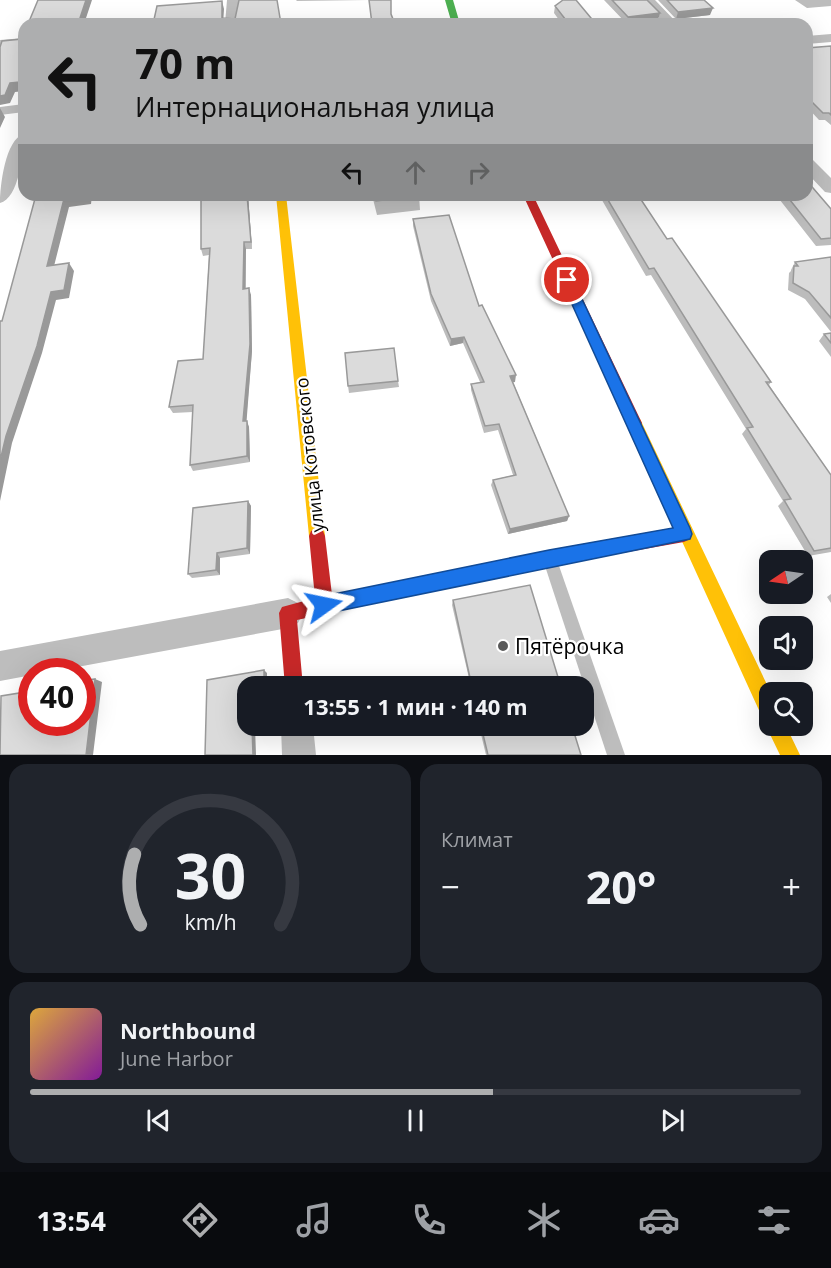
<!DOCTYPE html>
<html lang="ru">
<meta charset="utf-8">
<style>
:root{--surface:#171b24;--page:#20242c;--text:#f1f3f6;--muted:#9ea1a6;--line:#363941;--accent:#adaeaf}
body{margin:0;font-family:"Open Sans",sans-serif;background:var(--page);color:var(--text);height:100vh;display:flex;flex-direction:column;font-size:22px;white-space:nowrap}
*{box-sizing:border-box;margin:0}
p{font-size:20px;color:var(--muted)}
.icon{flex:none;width:33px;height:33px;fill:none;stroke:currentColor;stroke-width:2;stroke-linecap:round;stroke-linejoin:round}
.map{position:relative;height:755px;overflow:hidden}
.sheet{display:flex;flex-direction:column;gap:9px;padding:9px;background:#0d0f14;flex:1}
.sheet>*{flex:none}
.hud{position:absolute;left:18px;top:18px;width:795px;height:183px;border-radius:18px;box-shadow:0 6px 24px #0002;background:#adaeaf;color:#111;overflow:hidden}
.needle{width:39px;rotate:257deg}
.tools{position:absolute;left:759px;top:550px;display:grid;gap:12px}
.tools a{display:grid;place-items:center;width:54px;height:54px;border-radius:12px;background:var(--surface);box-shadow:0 6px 24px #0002;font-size:30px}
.speed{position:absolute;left:18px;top:658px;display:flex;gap:12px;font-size:30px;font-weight:700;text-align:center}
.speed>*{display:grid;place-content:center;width:78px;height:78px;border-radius:50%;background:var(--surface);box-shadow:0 6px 24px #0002;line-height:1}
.speed .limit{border:9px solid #d22;background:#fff;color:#111}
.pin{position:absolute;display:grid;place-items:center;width:51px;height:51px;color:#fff;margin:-26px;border:3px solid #fff;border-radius:50%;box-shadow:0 2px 6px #0007}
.me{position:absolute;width:66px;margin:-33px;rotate:78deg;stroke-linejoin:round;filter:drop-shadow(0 0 4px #0008)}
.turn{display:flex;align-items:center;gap:21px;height:126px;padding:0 18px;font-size:27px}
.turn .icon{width:78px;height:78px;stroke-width:2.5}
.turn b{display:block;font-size:42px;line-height:51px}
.lanes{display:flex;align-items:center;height:57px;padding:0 18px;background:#0003;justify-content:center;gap:30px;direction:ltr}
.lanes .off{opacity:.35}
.big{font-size:45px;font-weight:700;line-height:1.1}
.sheet .widget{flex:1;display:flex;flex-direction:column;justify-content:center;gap:9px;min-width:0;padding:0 21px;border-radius:18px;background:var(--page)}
.sheet .dial{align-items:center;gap:0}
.dial svg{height:156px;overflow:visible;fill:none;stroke:var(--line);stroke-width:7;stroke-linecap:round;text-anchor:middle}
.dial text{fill:var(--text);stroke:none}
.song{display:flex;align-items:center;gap:18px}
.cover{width:72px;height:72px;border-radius:9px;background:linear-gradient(135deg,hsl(40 70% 55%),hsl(290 70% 35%))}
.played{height:6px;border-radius:3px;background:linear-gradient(90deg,var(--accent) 60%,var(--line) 60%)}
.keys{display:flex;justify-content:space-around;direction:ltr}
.heat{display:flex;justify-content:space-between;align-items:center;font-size:33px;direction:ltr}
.sheet .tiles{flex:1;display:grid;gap:9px;grid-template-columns:1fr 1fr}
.widget:last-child{grid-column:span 2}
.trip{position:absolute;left:237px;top:676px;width:357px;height:60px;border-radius:18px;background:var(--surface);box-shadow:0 6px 24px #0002;font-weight:700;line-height:60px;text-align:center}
.tabs{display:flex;height:96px;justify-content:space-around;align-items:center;background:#090b0e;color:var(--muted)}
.tabs .icon{width:42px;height:42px}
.tabs .current{color:var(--accent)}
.tabs b{font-size:27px;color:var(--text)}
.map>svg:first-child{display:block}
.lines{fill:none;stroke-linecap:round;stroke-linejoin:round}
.lane{fill:#bdbdbd;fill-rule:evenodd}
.street{fill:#bdbdbd;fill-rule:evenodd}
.fast{fill:#4caf50;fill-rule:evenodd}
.slow{fill:#ffc107;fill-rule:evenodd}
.jam{fill:#c62828;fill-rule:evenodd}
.wall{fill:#bcbcbc}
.shaded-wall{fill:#999}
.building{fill:#dbdbdb;stroke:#999;stroke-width:1.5}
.route{fill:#1a73e8;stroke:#114b97;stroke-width:1.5}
.poi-dot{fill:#595959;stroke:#fff;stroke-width:2}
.labels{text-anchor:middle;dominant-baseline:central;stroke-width:4.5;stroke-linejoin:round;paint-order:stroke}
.street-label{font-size:18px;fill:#000;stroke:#fff}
.near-poi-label{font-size:21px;fill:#000;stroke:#fff;text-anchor:start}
</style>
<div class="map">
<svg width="831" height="755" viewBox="0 0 831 755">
<rect width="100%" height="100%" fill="#fff"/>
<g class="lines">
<path class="lane" d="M551,556L556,558L558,563L625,755H607L544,563L546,558Z"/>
<path class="street" d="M227,0H239L237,24H225Z
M642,0H655L678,24H665Z
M831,34V42L807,44V36Z
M24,38V46L0,48V40Z
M24,104V112L0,115V107Z
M24,134C24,151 19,199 0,203C0,187 5,139 24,134Z
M807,158L813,160L831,178V193L825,192L807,173Z
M288,598L298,603L303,613L298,623L288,628L50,672H32V675L0,681V651Z
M281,726H313L316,755H282Z"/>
<path class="fast" d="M445,0H453L460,24H452Z"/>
<path class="slow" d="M276,195H286L325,536L323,541L317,544L311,541L309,536Z
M635,417L640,419L642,423L771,693L770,726H786L800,755H780L766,726L768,721L763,719L628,423L630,419Z"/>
<path class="jam" d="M523,195H533L642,423L640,427L635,429L630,427Z
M684,526L690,529L692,534L690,539L684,542L549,566L297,620L303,687H285L279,613L282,607L315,598L309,536L311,531L317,528L323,531L325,536L332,595L549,550Z"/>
</g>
<path class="wall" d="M296,0H391V15L395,24H372L369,0L297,1Z
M604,0H647L658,20L627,24Z
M658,0H704L710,15L676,19Z
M795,0H831V6L807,8Z
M555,6L596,24H562L554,13Z
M831,46V125L825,120H819L807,107V48Z
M201,195H248L252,249H246V288L251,295L252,351L246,421L249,427L250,462L193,471L190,465L193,412L173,413L169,407L203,359L209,255L203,256L201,249Z
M372,195H419L420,210L377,215Z
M599,195H638L667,239L771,382L769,385L831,475V552L808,556L778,506L783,501L742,434L746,429L651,275L646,276Z
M776,195H807L831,209V245L816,246Z
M413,219L479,306L515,382H513L569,516L567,521L508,534L491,485L493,480L513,475L498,430L484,433L471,390V384L480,382L463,343L450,346L431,301L413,226Z
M831,257V332L805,299L788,290L789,273L791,271V270L795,262Z
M831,333V357L819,341L824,334Z
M398,381L399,387L349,393L348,386Z
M248,501L251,506L250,554L220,558V575L192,578L188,574Z
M831,594V603L827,597Z
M453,600L561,687H471L452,605Z
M479,726H572L581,755H486Z"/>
<path class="shaded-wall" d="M86,0H92L84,24H78Z
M222,1L224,9L223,24L222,18Z
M713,8L710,15L676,19L678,12Z
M660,13L658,20L627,24L628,17Z
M24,71V91L15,92L10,103L0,105V96L10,83Z
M0,108L5,117L0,128Z
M87,195H92L91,204L69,207L52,274L47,266L64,199Z
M247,195H248L252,249L251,242Z
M244,242L246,249L245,296L243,289Z
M69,263L74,271L69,298L56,300L42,353L12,443L0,501V461L6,436L51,292Z
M249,288L251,295L252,351L246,428L243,421Z
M464,337L463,343L450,346L451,339Z
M516,375L515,382L509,383L510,376Z
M247,421L249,427L250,462L247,456Z
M248,501L251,506L250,554L247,548Z
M569,516L567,521L508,534L510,529Z
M217,553L220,558V575L216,570Z
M264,670L267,673V687H264Z
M95,679L102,682L93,755H86Z
M252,726H255L256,755H253Z"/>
<path class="building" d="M38,0H86L78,24H28Z
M239,0H277L281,24H153L157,6L222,1V18L235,19Z
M369,0H391V14L395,24H372Z
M563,0H576L596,24H569L555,6Z
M612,0H647L660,13L628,17Z
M667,0H704L713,8L678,12Z
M24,34V71L20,82L10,83L5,95L0,96V47L2,41L22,39Z
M831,46V115L829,113H823L807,97V48Z
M807,181L831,209V238L821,239L786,195H807Z
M36,195H87V196L64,199L47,266L69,263L64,290L51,292L37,346L6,436L0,461V321H2Z
M201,195H247L251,242H244L243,289L249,288L250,344L243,421H247V456L190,465L193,405L169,407L178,361L203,359L210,248L201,249Z
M374,195H419L420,196L376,201Z
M605,195H638L667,239L672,238L771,382H766L831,475V548L814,551L784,500L791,499L747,428L753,427L654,268L649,269Z
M449,215L479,306L482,305L516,375L510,376L569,516L510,529L493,480L516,475L499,424L485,426L471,384L484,382L464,337L451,339L431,294L413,219Z
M831,257V318L809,292L793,283L794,266H798L795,262Z
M831,333V343L824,334Z
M394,348L398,381L348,386L345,353Z
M248,501L247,548L217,553L216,570L188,574L193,508Z
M530,585L561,687H472L453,600Z
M264,670V687H248V726H252L253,755H205L207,680Z
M95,679L86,755H0L1,696L32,691V723H82V681Z
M481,726H572L581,755H488Z"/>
<path class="route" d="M567,275L573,280L690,528L692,534L690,539L324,614L318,611L316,605L318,599L324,596L549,550L673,528L561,280Z"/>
<circle class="poi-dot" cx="503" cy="646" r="6"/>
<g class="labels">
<g class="street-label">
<text transform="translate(309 455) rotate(-96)">улица Котовского</text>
</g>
<g class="near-poi-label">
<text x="515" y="646">Пятёрочка</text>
</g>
</g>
</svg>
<div class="tools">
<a><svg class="needle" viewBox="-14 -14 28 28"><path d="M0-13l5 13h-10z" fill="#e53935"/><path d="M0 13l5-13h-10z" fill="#9ea1a6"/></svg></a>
<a><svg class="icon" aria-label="sound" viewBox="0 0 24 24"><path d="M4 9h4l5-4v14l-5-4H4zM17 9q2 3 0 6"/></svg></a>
<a><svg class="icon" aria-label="search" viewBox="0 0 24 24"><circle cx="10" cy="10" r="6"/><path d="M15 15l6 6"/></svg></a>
</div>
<div class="speed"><div class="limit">40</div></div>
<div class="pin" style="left:567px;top:280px;background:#d93025"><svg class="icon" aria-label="arrive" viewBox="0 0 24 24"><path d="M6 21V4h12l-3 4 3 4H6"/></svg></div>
<svg class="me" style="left:324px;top:605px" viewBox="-20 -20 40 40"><path d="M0-17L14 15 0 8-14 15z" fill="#1a73e8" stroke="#fff" stroke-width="4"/></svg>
<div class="trip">13:55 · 1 мин · 140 m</div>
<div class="hud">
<div class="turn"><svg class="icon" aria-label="left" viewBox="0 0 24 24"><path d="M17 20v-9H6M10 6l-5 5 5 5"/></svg><div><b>70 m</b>Интернациональная улица</div></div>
<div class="lanes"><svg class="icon" aria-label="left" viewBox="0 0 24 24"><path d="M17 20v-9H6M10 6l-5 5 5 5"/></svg><svg class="icon off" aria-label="ahead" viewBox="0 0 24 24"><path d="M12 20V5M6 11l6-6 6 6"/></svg><svg class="icon off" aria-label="right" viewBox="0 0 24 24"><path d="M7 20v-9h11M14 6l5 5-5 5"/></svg></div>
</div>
</div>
<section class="sheet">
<div class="tiles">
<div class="widget dial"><svg viewBox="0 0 100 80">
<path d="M14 69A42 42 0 1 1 86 69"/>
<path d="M14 69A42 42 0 0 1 11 33" stroke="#adaeaf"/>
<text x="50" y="56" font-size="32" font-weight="700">30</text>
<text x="50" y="72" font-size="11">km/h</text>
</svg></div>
<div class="widget"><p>Климат</p>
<div class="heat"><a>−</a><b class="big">20°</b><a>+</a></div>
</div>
<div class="widget">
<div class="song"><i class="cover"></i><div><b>Northbound</b><p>June Harbor</p></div></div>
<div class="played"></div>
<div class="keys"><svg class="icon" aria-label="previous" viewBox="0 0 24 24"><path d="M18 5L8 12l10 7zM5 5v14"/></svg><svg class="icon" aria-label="pause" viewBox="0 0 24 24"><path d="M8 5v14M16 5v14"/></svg><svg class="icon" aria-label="next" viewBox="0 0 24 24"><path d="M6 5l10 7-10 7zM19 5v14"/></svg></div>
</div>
</div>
</section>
<nav class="tabs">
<b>13:54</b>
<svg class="icon current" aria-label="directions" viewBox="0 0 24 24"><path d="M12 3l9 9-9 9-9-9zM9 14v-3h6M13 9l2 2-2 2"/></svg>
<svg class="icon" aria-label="music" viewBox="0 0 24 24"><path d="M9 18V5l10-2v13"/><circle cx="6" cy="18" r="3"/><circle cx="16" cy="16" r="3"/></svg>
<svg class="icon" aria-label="phone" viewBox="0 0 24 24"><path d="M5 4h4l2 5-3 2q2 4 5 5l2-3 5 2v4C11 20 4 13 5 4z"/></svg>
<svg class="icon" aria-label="climate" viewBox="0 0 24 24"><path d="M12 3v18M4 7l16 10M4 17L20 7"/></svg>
<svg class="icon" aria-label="car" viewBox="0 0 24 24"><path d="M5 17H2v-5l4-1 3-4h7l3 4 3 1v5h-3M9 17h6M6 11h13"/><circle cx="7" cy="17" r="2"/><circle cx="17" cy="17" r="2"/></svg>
<svg class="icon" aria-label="filters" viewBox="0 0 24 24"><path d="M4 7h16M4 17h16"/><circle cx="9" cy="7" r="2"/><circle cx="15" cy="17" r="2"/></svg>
</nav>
